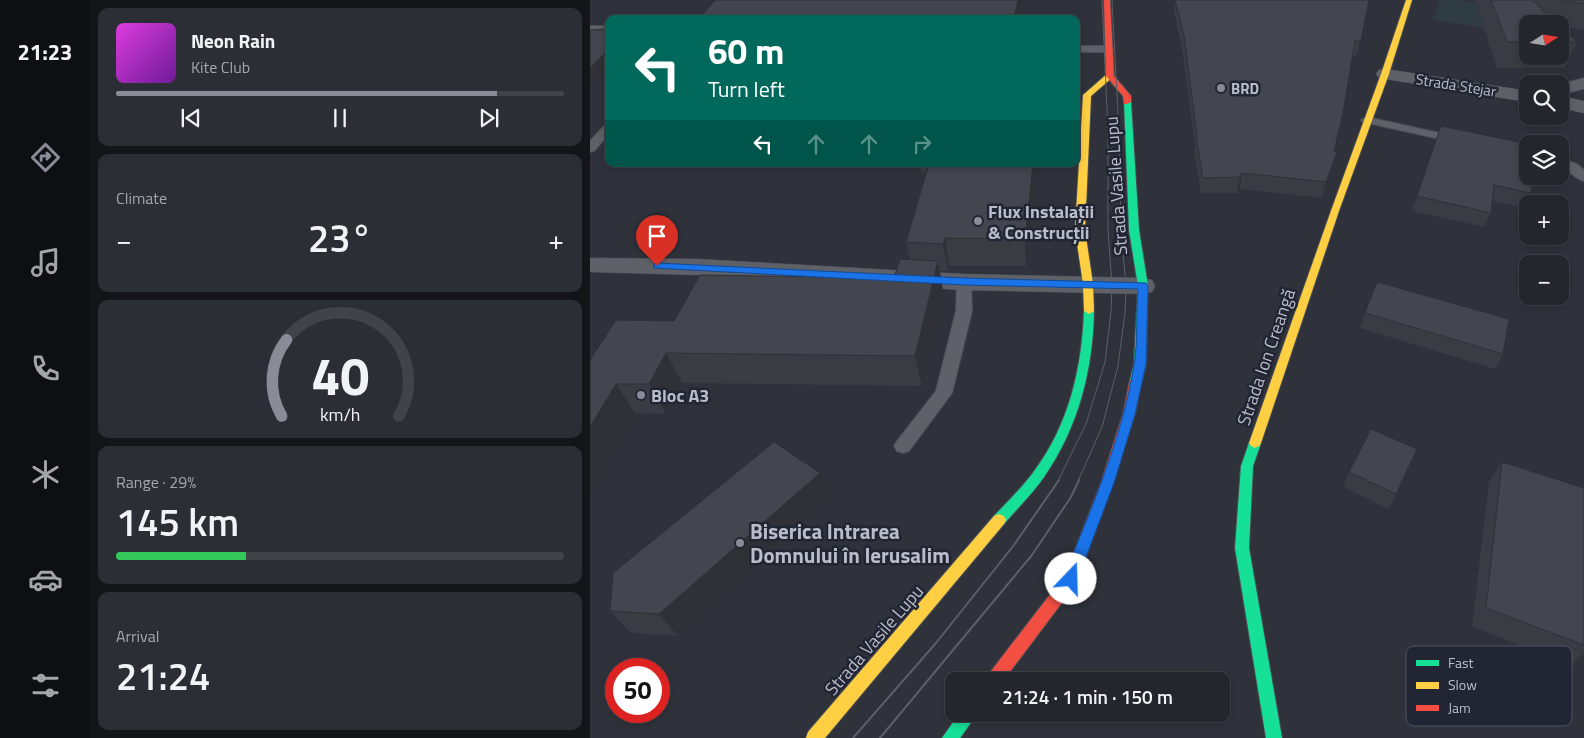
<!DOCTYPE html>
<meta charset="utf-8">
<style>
:root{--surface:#23262c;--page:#2b2e34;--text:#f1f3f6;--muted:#a3a5a9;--line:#404348;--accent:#898c97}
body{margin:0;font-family:"Titillium Web",sans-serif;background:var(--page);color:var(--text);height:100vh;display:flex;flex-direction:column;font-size:19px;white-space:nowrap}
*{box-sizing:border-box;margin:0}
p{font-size:16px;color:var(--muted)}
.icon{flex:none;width:28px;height:28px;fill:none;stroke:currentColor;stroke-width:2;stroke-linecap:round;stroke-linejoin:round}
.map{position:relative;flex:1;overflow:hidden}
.sheet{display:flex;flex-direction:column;gap:8px;padding:8px;background:#131518;width:500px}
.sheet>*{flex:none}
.guide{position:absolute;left:15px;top:15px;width:475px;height:152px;border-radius:10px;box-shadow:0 2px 8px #0003,0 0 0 1px var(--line);background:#00695c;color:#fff;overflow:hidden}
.needle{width:32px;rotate:78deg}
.buttons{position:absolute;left:929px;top:15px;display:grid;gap:10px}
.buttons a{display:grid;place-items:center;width:50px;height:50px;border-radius:10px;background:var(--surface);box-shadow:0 2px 8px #0003,0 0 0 1px var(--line);font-size:25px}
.speed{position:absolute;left:15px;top:658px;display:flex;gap:10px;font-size:25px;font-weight:700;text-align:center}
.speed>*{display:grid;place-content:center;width:65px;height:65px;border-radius:50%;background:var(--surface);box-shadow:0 2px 8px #0003,0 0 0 1px var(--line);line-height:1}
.speed .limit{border:8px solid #d22;background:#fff;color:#111}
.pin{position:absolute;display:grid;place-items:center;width:42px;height:42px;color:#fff;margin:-51px -21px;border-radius:50% 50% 50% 0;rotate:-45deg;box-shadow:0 0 5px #0007}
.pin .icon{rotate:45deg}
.me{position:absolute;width:55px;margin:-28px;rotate:21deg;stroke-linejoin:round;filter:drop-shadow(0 0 4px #0008)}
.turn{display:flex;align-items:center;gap:18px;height:105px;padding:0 20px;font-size:22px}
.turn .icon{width:65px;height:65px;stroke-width:2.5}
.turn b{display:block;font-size:35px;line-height:42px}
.lanes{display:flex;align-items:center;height:48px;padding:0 20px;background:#0003;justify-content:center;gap:25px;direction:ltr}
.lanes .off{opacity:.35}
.big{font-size:38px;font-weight:600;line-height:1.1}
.sheet .card{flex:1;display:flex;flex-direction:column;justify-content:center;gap:8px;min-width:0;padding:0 18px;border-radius:10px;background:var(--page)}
.sheet .dial{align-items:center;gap:0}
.dial svg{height:130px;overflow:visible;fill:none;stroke:var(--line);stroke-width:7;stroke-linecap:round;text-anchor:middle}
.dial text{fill:var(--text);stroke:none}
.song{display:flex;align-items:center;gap:15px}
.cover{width:60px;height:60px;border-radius:8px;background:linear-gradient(135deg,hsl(300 70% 55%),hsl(280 70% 35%))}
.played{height:5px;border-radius:2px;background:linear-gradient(90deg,var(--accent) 85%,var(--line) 85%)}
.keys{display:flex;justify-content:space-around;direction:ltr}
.heat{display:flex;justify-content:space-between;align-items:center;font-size:28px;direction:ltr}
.charge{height:8px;border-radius:4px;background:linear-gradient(90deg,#34c759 29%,var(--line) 0)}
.trip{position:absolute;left:355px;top:672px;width:285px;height:50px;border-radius:10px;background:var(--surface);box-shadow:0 2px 8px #0003,0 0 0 1px var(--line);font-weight:600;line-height:50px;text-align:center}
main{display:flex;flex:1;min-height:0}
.dock{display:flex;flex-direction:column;width:90px;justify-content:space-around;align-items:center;background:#0e0f12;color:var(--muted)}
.dock .icon{width:35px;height:35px}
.dock .current{color:var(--accent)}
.dock b{font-size:22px;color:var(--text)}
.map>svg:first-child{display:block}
.green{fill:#2f3c42}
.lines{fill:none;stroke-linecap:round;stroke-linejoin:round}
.lane-casing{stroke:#4c4e56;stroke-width:2}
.street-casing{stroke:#4c4e56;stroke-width:1}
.fast-casing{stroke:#4c4e56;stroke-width:2}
.slow-casing{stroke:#4c4e56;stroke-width:2}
.jam-casing{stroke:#4c4e56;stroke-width:2}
.lane{fill:#5f6168;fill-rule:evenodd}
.street{fill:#5f6168;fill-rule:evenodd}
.fast{fill:#16e098;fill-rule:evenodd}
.slow{fill:#ffcf43;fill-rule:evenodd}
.jam{fill:#f24e42;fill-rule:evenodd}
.tram-far1{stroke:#5d5f66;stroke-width:1}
.tram{stroke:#5d5f66;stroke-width:2}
.wall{fill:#3a3c43}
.shaded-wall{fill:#2f3137}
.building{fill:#43464e;stroke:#2f3137}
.route{fill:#1a73e8;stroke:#114b97}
.poi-dot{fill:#898c97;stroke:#222634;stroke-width:2}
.labels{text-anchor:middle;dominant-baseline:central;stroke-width:5;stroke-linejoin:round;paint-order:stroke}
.far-street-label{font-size:15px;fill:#babdc9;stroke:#222634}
.far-poi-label{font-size:15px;font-weight:bold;fill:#babdc9;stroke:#222634;text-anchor:start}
.street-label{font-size:18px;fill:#babdc9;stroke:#222634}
.poi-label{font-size:18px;font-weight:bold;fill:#babdc9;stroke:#222634;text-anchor:start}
.near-poi-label{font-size:21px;font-weight:bold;fill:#babdc9;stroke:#222634;text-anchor:start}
.key{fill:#222634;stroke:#505361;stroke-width:1}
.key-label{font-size:14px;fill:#babdc9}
</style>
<main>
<nav class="dock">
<b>21:23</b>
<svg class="icon current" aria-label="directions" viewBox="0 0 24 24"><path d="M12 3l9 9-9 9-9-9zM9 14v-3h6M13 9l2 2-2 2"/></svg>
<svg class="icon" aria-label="music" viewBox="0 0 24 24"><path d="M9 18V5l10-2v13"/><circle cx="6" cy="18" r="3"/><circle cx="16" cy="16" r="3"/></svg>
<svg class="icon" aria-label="phone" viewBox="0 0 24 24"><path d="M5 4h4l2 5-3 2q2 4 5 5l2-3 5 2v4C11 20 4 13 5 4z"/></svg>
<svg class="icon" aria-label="climate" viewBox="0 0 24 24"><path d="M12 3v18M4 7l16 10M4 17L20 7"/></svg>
<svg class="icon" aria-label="car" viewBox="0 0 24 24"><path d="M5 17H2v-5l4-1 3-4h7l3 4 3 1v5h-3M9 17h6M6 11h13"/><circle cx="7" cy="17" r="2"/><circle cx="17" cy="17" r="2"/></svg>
<svg class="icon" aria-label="filters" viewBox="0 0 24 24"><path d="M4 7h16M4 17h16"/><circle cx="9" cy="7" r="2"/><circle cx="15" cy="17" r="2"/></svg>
</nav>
<section class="sheet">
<div class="card">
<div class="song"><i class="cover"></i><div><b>Neon Rain</b><p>Kite Club</p></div></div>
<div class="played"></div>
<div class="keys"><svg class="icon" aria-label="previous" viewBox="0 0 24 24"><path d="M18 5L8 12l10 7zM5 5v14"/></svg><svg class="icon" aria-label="pause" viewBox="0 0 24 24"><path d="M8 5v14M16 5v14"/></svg><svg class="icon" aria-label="next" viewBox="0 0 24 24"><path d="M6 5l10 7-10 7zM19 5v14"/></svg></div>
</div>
<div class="card"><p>Climate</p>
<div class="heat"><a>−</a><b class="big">23°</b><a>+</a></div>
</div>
<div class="card dial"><svg viewBox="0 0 100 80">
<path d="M14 69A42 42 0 1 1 86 69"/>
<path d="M14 69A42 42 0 0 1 17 22" stroke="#898c97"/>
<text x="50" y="56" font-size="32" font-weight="700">40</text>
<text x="50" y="72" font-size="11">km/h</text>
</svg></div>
<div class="card"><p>Range · 29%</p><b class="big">145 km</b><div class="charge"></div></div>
<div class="card"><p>Arrival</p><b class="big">21:24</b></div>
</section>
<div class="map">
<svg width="994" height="738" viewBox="0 0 994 738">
<rect width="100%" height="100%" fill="#2f323a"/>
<path class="green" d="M849,0H869L911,7L908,30L843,20Z"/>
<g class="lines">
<defs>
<path id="lane" d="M0,26H19V32H0Z
M486,46H518L523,49L518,52H486Z
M777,117L868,137L874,140L868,143L773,122L771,120Z
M19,124V134L4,151L0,152V141L15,125Z
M970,158L987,164L994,170V181C985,179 979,170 970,166Z
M374,277L379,279L381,282L382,311L362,393L319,451L313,453L307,451L304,446L307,441L346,391L366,311L367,282L369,279Z"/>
<path id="street" d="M795,69L938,91V102L789,78L786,74L789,70Z
M994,78V89L970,95V84Z
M970,96L994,101V113L970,108Z
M0,258L107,259L374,274L553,278L562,280L565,286L562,292L553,294L374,290L107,275L0,272Z"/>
<path id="fast" d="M534,100L541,102L549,230L558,286L556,364L552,380L546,384L540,380L544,364L548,286L539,230Z
M499,308L504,311C503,370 488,428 454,477C442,494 427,509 414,524L409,526L404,524L402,520L404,516C418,501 433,487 445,470C479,424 492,368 494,311Z
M665,438L669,440L671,443L663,466L659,548L692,738H676L645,548L651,466L659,443L661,440Z
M369,714H387L370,738H352Z"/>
<path id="slow" d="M816,0H822L799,74L750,208L671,443L669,446L665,448L661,446L659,443L742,208L791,74Z
M517,74L524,76L501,96L495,230L503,284L504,311L499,314L494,311L493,284L485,230L493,95Z
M409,514L414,516L416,520L414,524L235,738H216L218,732L404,516Z"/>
<path id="jam" d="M514,0H520L524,76L541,96V102L537,104H534L533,96L516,76Z
M546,376L552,380L545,414L523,483L486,584L413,681H396L398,675L475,575L511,483L533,414L540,380Z"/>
</defs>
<use href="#lane" class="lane-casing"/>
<use href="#street" class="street-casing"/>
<use href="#fast" class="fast-casing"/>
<use href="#slow" class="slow-casing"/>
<use href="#jam" class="jam-casing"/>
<use href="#lane" class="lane"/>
<use href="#street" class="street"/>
<use href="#fast" class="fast"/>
<use href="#slow" class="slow"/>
<use href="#jam" class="jam"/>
<path class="tram-far1" d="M468,481L496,424L515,362L521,312L522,285L518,230V131L512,0
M488,481L512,427L528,366L535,313L536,285L531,230L529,132L522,0"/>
<path class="tram" d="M263,738L346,643L424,545L469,480
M290,738L442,555L481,497L489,480"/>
</g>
<path class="wall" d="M585,0H779L767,55H763L744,151L747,152L743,167L732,198L650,189L647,193H611L604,152L605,145L592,49L584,11Z
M885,0H994V30L970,26V24H938V56H970V26L987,42L975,68H907Z
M851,126L941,193L934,208L902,201L901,213L894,227L822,211Z
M329,164H445L446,176L436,266H359L358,271H350L353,291L332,386L92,383L76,414L45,413L0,360L84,321L304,278L320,259L316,242L336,173H331Z
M787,282L913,354L905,369L770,328Z
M912,462L994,488V653L982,665L882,627L899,482Z
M759,472L806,494L799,509L753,487Z
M230,473L240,497L88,636L41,633L20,611Z"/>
<path class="shaded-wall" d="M428,0H433L430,19H424Z
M19,49V68L0,88V68Z
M747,152L743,167L732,198L736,182Z
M443,164H445L446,176L436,266L435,239Z
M652,173L650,189L647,193L650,177Z
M355,238L359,266L358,271L353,244Z
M348,261L353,291L332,386L325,356Z
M76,353L92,383L76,414L59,384Z
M26,384L45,413L0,494V427Z
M230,473L240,497L88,636L69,614Z"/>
<path class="building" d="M125,0H428L424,19H109Z
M585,0H779L771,41H765L753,113L744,151L747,152L736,182L652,173L650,177L613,178L606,136H607L594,35Z
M901,0H942L967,24H938V42H917Z
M974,0H994V4Z
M970,26L987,42H970Z
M19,29V49L0,68V30Z
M851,126L938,144V176H943L941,193L904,185L901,213L827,196Z
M339,164H443L435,239L355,238L353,244L316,242Z
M310,259L348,261L325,356L76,353L59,384H26L0,427V360L26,320L84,321L110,275L304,278Z
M787,282L919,319L913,354L775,313Z
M781,429L827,449L806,494L759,472Z
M184,442L230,473L69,614L20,611L23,573Z
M912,462L994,488V645L896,608Z"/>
<path class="route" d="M67,263L374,278L556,283L558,286L556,364L545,414L524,483L486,583L481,585L476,583L473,579C501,509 532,439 544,365C548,340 546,314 548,289L374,285L64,268V264Z"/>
<g class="poi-dot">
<circle cx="631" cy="88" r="5"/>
<circle cx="388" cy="221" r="5"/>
<circle cx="51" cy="395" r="5"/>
<circle cx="150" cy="543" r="5"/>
</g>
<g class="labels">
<g class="far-street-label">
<text transform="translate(866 85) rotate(9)">Strada Stejar</text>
</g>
<g class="far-poi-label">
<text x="641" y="88">BRD</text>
</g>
<g class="street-label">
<text transform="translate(526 186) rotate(-94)">Strada Vasile Lupu</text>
<text transform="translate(676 357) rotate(-71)">Strada Ion Creangă</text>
<text transform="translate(284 640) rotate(-49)">Strada Vasile Lupu</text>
</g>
<g class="poi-label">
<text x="398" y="211">Flux Instalații<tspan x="398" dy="21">&amp; Construcții</tspan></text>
<text x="61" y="395">Bloc A3</text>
</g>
<g class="near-poi-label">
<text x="160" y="531">Biserica Intrarea<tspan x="160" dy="24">Domnului în Ierusalim</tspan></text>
</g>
</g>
<rect x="816" y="646" width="166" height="80" rx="8" class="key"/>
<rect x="826" y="660" width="23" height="6" fill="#16e098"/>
<rect x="826" y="682" width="23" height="7" fill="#ffcf43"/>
<rect x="826" y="705" width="23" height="6" fill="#f24e42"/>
<g class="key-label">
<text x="858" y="668">Fast</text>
<text x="858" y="690">Slow</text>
<text x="858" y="713">Jam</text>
</g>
</svg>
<div class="buttons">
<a><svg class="needle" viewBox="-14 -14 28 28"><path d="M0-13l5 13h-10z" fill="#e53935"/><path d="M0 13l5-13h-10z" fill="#a3a5a9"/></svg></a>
<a><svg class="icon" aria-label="search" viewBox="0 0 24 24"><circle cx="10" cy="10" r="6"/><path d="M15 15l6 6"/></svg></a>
<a><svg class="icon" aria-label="layers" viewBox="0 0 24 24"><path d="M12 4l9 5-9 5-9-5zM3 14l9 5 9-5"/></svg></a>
<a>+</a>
<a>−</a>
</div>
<div class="speed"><div class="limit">50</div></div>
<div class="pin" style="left:67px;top:266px;background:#d93025"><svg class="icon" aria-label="arrive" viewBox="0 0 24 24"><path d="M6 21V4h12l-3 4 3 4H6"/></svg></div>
<svg class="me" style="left:481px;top:579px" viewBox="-20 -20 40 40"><circle r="19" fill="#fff"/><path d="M0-13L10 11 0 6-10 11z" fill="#1a73e8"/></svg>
<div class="trip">21:24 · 1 min · 150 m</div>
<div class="guide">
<div class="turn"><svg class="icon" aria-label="left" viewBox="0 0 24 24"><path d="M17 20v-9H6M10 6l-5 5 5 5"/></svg><div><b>60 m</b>Turn left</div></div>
<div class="lanes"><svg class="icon" aria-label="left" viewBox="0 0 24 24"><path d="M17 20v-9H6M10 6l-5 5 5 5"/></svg><svg class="icon off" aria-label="ahead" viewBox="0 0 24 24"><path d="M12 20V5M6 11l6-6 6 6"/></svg><svg class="icon off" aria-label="ahead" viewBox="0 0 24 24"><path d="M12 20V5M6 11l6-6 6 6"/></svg><svg class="icon off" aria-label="right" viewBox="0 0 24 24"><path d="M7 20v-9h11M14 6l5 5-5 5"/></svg></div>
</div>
</div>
</main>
